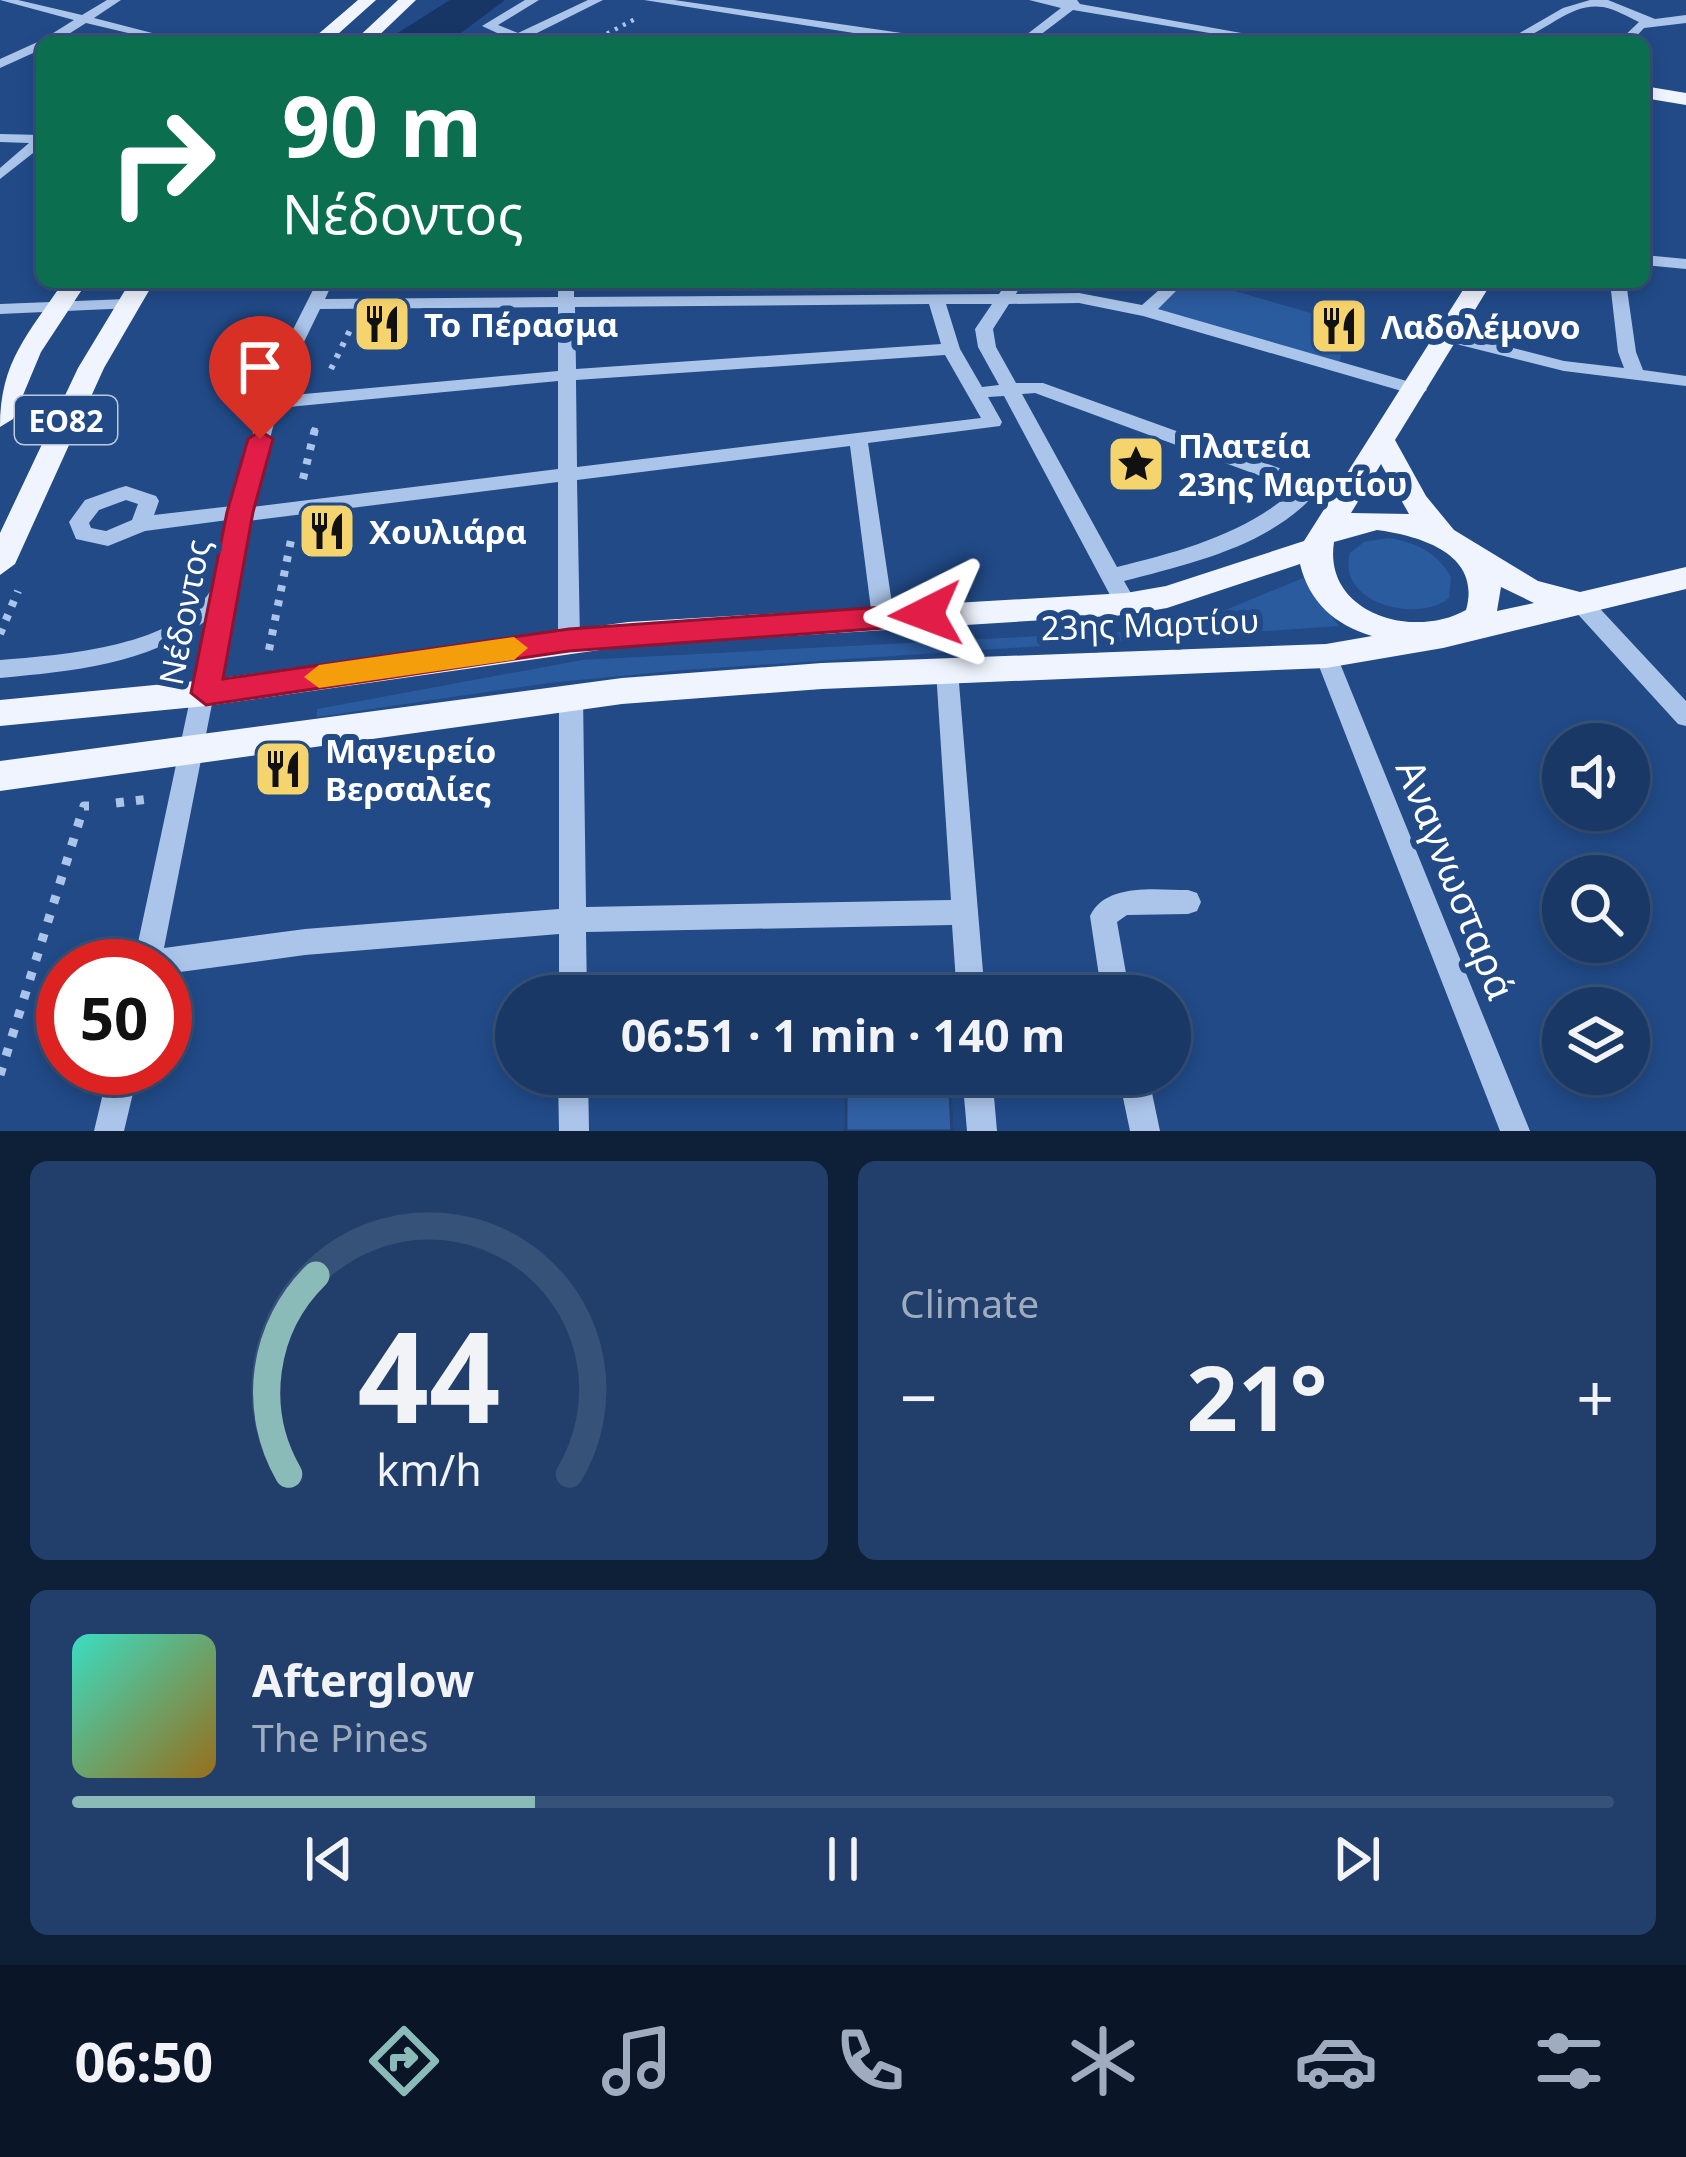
<!DOCTYPE html>
<meta charset="utf-8">
<style>
:root{--surface:#193865;--page:#223f6b;--text:#f1f3f6;--muted:#9facbf;--line:#375279;--accent:#8bbbb9}
body{margin:0;font-family:"Noto Sans",sans-serif;background:var(--page);color:var(--text);height:100vh;display:flex;flex-direction:column;font-size:45px;white-space:nowrap}
*{box-sizing:border-box;margin:0}
p{font-size:39px;color:var(--muted)}
.icon{flex:none;width:66px;height:66px;fill:none;stroke:currentColor;stroke-width:2;stroke-linecap:round;stroke-linejoin:round}
.map{position:relative;height:1131px;overflow:hidden}
.drawer{display:flex;flex-direction:column;gap:30px;padding:30px;background:#0e1f38;flex:1}
.drawer>*{flex:none}
.hud{position:absolute;left:36px;top:36px;width:1614px;height:252px;border-radius:18px;box-shadow:0 6px 18px #0003,0 0 0 3px var(--line);background:#0b6e4f;color:#fff;overflow:hidden}
.fabs{position:absolute;left:1542px;top:723px;display:grid;gap:24px}
.fabs a{display:grid;place-items:center;width:108px;height:108px;border-radius:50%;background:var(--surface);box-shadow:0 6px 18px #0003,0 0 0 3px var(--line);font-size:60px}
.speed{position:absolute;left:36px;top:939px;display:flex;gap:24px;font-size:60px;font-weight:700;text-align:center}
.speed>*{display:grid;place-content:center;width:156px;height:156px;border-radius:50%;background:var(--surface);box-shadow:0 6px 18px #0003,0 0 0 3px var(--line);line-height:1}
.speed .limit{border:18px solid #d22;background:#fff;color:#111}
.pin{position:absolute;display:grid;place-items:center;width:102px;height:102px;color:#fff;margin:-123px -51px;border-radius:50% 50% 50% 0;rotate:-45deg;box-shadow:0 0 12px #0007}
.pin .icon{rotate:45deg}
.me{position:absolute;width:132px;margin:-66px;rotate:267deg;stroke-linejoin:round;filter:drop-shadow(0 0 9px #0008)}
.turn{display:flex;align-items:center;gap:42px;height:252px;padding:0 48px;font-size:54px}
.turn .icon{width:156px;height:156px;stroke-width:2.5}
.turn b{display:block;font-size:84px;line-height:102px}
.big{font-size:90px;font-weight:700;line-height:1.1}
.drawer .tile{flex:1;display:flex;flex-direction:column;justify-content:center;gap:18px;min-width:0;padding:0 42px;border-radius:18px;background:var(--page)}
.drawer .dial{align-items:center;gap:0}
.dial svg{height:312px;overflow:visible;fill:none;stroke:var(--line);stroke-width:7;stroke-linecap:round;text-anchor:middle}
.dial text{fill:var(--text);stroke:none}
.song{display:flex;align-items:center;gap:36px}
.cover{width:144px;height:144px;border-radius:18px;background:linear-gradient(135deg,hsl(170 70% 55%),hsl(40 70% 35%))}
.played{height:12px;border-radius:6px;background:linear-gradient(90deg,var(--accent) 30%,var(--line) 30%)}
.keys{display:flex;justify-content:space-around;direction:ltr}
.heat{display:flex;justify-content:space-between;align-items:center;font-size:66px;direction:ltr}
.drawer .tiles{flex:1;display:grid;gap:30px;grid-template-columns:1fr 1fr}
.tile:last-child{grid-column:span 2}
.trip{position:absolute;left:495px;top:975px;width:696px;height:120px;border-radius:60px;background:var(--surface);box-shadow:0 6px 18px #0003,0 0 0 3px var(--line);font-weight:700;line-height:120px;text-align:center}
.dock{display:flex;height:192px;justify-content:space-around;align-items:center;background:#0a1628;color:var(--muted)}
.dock .icon{width:84px;height:84px}
.dock .active{color:var(--accent)}
.dock b{font-size:54px;color:var(--text)}
.map>svg:first-child{display:block}
.green{fill:#2b5b9f}
.lines{fill:none;stroke-linecap:round;stroke-linejoin:round}
.river{fill:#173666;fill-rule:evenodd}
.building{fill:#3160a4;stroke:#224373;stroke-width:3}
.path-far3{stroke:#abc5ea;stroke-width:4.5;stroke-dasharray:3 6;stroke-linecap:butt}
.path-far2{stroke:#abc5ea;stroke-width:6;stroke-dasharray:4.5 8;stroke-linecap:butt}
.path-far1{stroke:#abc5ea;stroke-width:8;stroke-dasharray:6 9;stroke-linecap:butt}
.path{stroke:#abc5ea;stroke-width:9;stroke-dasharray:8 12;stroke-linecap:butt}
.minor{fill:#abc5ea;fill-rule:evenodd}
.major{fill:#eff4fe;fill-rule:evenodd}
.route{fill:#e11d48;stroke:#92132f;stroke-width:3}
.slow{fill:#f59e0b}
.labels{text-anchor:middle;dominant-baseline:central;stroke-width:12;stroke-linejoin:round;paint-order:stroke}
.shield{fill:#214a87;stroke:#bcc9db;stroke-width:3}
.shield-label{font-size:30px;font-weight:bold;fill:#fff}
.poi-label{font-size:33px;font-weight:bold;fill:#fff;stroke:#214a87;text-anchor:start}
.street-label{font-size:33px;fill:#fff;stroke:#214a87}
.near-street-label{font-size:39px;fill:#fff;stroke:#214a87}
</style>
<div class="map">
<svg width="1686" height="1131" viewBox="0 0 1686 1131">
<rect width="100%" height="100%" fill="#214a87"/>
<path class="green" d="M1177,282H1204L1348,324L1339,364L1146,311Z
M1388,538C1415,542 1437,552 1451,577L1449,598C1417,624 1336,603 1350,553L1364,542Z
M1303,578L1339,626L683,670L548,683L317,717V709L582,660L1137,631L1228,609Z"/>
<g class="lines">
<path class="river" d="M450,0H505L449,42H392L399,32Z"/>
</g>
<path class="building" d="M846,1074H949L952,1131H846Z"/>
<g class="lines">
<path class="path-far3" d="M591,42L637,18"/>
<path class="path-far2" d="M331,369L351,328
M314,432L316,423"/>
<path class="path-far1" d="M303,479L315,429
M0,634L18,591
M269,650L292,535"/>
<path class="path" d="M116,803L149,799
M0,1075L84,806H89"/>
<path class="minor" d="M0,0H18L82,15L107,0H121L94,18L187,42H166L86,23L56,42H42V49L0,68V59L42,40L74,20Z
M525,0H539L498,25L518,33L588,0H603L519,42H503L508,38L482,26Z
M644,0H674L936,38L942,42H911Z
M1029,0H1077L1080,4L1291,42H1263L1073,10L1031,42H1017L1061,8Z
M1590,0H1608L1655,19L1686,15V23L1644,28L1631,42H1618L1639,22C1628,17 1615,9 1603,7C1566,1 1539,42 1504,42L1563,8Z
M0,134L42,135V146L0,179V168L29,143L0,142Z
M1644,255L1686,259V269L1644,265Z
M317,282H333L325,299L558,297V282H574V297L999,294L1007,282H1023L1016,294L1079,293L1142,305L1168,282H1185L1158,309L1424,386L1427,390L1418,396L1412,394L1143,316L1079,303L1009,304L993,329L996,347L1016,383H1043L1318,482L1321,487C1275,545 1192,563 1124,581L1137,604L1134,610H1118L1004,396L988,397L1002,422L1000,426L868,443L894,617L891,623H875L872,617L850,446L577,480L580,640L577,646H561L558,640V482L248,521L164,948L305,929L559,909V696L563,689L571,687L579,689L583,696L586,907L951,900L936,671L939,665H955L958,671L985,996H957L952,925L586,932L587,996H559V934L305,955L165,974V966H133L207,620C146,665 73,671 0,678V660C61,655 182,647 214,585C223,567 224,539 228,520L145,531L108,546L76,539L69,522L85,500L119,488L126,486L156,496L159,501L154,515L232,506L269,377ZM929,304L941,344L576,369L575,307ZM946,304H992L975,329L978,347L999,385L982,387L960,349ZM558,307V371L282,396L287,377L320,309ZM945,355L981,418L577,467L576,380ZM558,381V469L252,507L278,408ZM1035,393L1296,489C1245,534 1182,551 1117,567L1022,394ZM126,500L138,504L132,520L106,531L91,528L89,523L99,510Z
M1610,282H1626L1636,352L1643,370L1686,376V386L1564,371L1444,341L1441,337L1450,332L1564,361L1624,368L1618,352Z
M126,299L132,300V308L0,314V304Z
M1582,596L1590,598L1686,701V726L1678,724L1574,610L1571,604L1574,598Z
M1326,647L1334,650L1337,656L1530,1131H1500L1315,656L1318,650Z
M1188,890L1197,893L1201,902L1197,911L1188,914L1127,915L1117,922L1130,996H1102L1090,916C1106,882 1157,890 1188,890Z
M109,1068H139L124,1131H94Z
M558,1074H588L589,1131H559Z
M962,1074H992L997,1131H967Z
M1118,1074H1148L1160,1131H1130Z"/>
<path class="major" d="M358,0H376L329,42H309Z
M398,0H416L372,42H353Z
M1644,86L1686,93V105L1644,98Z
M63,282H87L41,352L13,419L0,427C0,361 28,335 63,282Z
M130,282H154L104,368L15,564L0,575V533L78,368Z
M1468,282H1492L1395,440L1426,496L1454,530L1538,581L1580,592L1686,567V589L1443,648L1326,668L822,689L622,704L0,791V761L622,678L822,663L1326,644L1372,636C1335,625 1309,602 1300,564L1167,608L1126,615L628,646L206,706L0,726V700L206,680L628,622L1126,593L1166,586L1304,541ZM1381,464L1409,514L1351,513ZM1377,530C1421,536 1482,554 1466,610C1413,640 1323,613 1334,542ZM1501,587L1534,603L1497,611Z"/>
</g>
<path class="route" d="M260,431L273,439L253,512L223,679L569,629L926,604L940,614L926,625L569,651L206,705L191,693L227,512L248,439Z"/>
<path class="slow" d="M514,637L528,648L514,660L319,688L304,677L319,665Z"/>
<defs>
<symbol id="restaurant-square" viewBox="-11 -11 22 22"><rect x="-9" y="-9" width="18" height="18" rx="4" fill="#f6d46d" stroke="#214a87"/><path d="M-5-6h1v4h1v-4h1v4h1v-4h1v5L-1.5 .5V6h-2V.5L-5-1ZM5-6V6H3V1.5H1.5Q1.5-4 5-6Z" fill="#111"/></symbol>
<symbol id="sight-square" viewBox="-11 -11 22 22"><rect x="-9" y="-9" width="18" height="18" rx="4" fill="#f6d46d" stroke="#214a87"/><path d="M0-6L1.8-2.2L6-1.7L2.9 1.2L3.7 5.4L0 3.3L-3.7 5.4L-2.9 1.2L-6-1.7L-1.8-2.2Z" fill="#111"/></symbol>
</defs>
<g fill-rule="evenodd">
<use href="#restaurant-square" x="349" y="291" width="66" height="66"/>
<use href="#restaurant-square" x="1306" y="293" width="66" height="66"/>
<use href="#sight-square" x="1103" y="431" width="66" height="66"/>
<use href="#restaurant-square" x="294" y="498" width="66" height="66"/>
<use href="#restaurant-square" x="250" y="736" width="66" height="66"/>
</g>
<g class="labels">
<rect class="shield" x="15" y="396" width="102" height="48" rx="9"/>
<g class="shield-label">
<text x="66" y="420">ΕΟ82</text>
</g>
<g class="poi-label">
<text x="424" y="324">Το Πέρασμα</text>
<text x="1381" y="326">Λαδολέμονο</text>
<text x="1178" y="445">Πλατεία<tspan x="1178" dy="38">23ης Μαρτίου</tspan></text>
<text x="369" y="531">Χουλιάρα</text>
<text x="325" y="750">Μαγειρείο<tspan x="325" dy="38">Βερσαλίες</tspan></text>
</g>
<g class="street-label">
<text transform="translate(184 612) rotate(-79)">Νέδοντος</text>
<text transform="translate(1150 624) rotate(-2)">23ης Μαρτίου</text>
</g>
<g class="near-street-label">
<text transform="translate(1457 879) rotate(68)">Αναγνωσταρά</text>
</g>
</g>
</svg>
<div class="fabs">
<a><svg class="icon" aria-label="sound" viewBox="0 0 24 24"><path d="M4 9h4l5-4v14l-5-4H4zM17 9q2 3 0 6"/></svg></a>
<a><svg class="icon" aria-label="search" viewBox="0 0 24 24"><circle cx="10" cy="10" r="6"/><path d="M15 15l6 6"/></svg></a>
<a><svg class="icon" aria-label="layers" viewBox="0 0 24 24"><path d="M12 4l9 5-9 5-9-5zM3 14l9 5 9-5"/></svg></a>
</div>
<div class="speed"><div class="limit">50</div></div>
<div class="pin" style="left:260px;top:439px;background:#d93025"><svg class="icon" aria-label="arrive" viewBox="0 0 24 24"><path d="M6 21V4h12l-3 4 3 4H6"/></svg></div>
<svg class="me" style="left:926px;top:614px" viewBox="-20 -20 40 40"><path d="M0-17L14 15 0 8-14 15z" fill="#e11d48" stroke="#fff" stroke-width="4"/></svg>
<div class="trip">06:51 · 1 min · 140 m</div>
<div class="hud">
<div class="turn"><svg class="icon" aria-label="right" viewBox="0 0 24 24"><path d="M7 20v-9h11M14 6l5 5-5 5"/></svg><div><b>90 m</b>Νέδοντος</div></div>
</div>
</div>
<section class="drawer">
<div class="tiles">
<div class="tile dial"><svg viewBox="0 0 100 80">
<path d="M14 69A42 42 0 1 1 86 69"/>
<path d="M14 69A42 42 0 0 1 21 18" stroke="#8bbbb9"/>
<text x="50" y="56" font-size="32" font-weight="700">44</text>
<text x="50" y="72" font-size="11">km/h</text>
</svg></div>
<div class="tile"><p>Climate</p>
<div class="heat"><a>−</a><b class="big">21°</b><a>+</a></div>
</div>
<div class="tile">
<div class="song"><i class="cover"></i><div><b>Afterglow</b><p>The Pines</p></div></div>
<div class="played"></div>
<div class="keys"><svg class="icon" aria-label="previous" viewBox="0 0 24 24"><path d="M18 5L8 12l10 7zM5 5v14"/></svg><svg class="icon" aria-label="pause" viewBox="0 0 24 24"><path d="M8 5v14M16 5v14"/></svg><svg class="icon" aria-label="next" viewBox="0 0 24 24"><path d="M6 5l10 7-10 7zM19 5v14"/></svg></div>
</div>
</div>
</section>
<nav class="dock">
<b>06:50</b>
<svg class="icon active" aria-label="directions" viewBox="0 0 24 24"><path d="M12 3l9 9-9 9-9-9zM9 14v-3h6M13 9l2 2-2 2"/></svg>
<svg class="icon" aria-label="music" viewBox="0 0 24 24"><path d="M9 18V5l10-2v13"/><circle cx="6" cy="18" r="3"/><circle cx="16" cy="16" r="3"/></svg>
<svg class="icon" aria-label="phone" viewBox="0 0 24 24"><path d="M5 4h4l2 5-3 2q2 4 5 5l2-3 5 2v4C11 20 4 13 5 4z"/></svg>
<svg class="icon" aria-label="climate" viewBox="0 0 24 24"><path d="M12 3v18M4 7l16 10M4 17L20 7"/></svg>
<svg class="icon" aria-label="car" viewBox="0 0 24 24"><path d="M5 17H2v-5l4-1 3-4h7l3 4 3 1v5h-3M9 17h6M6 11h13"/><circle cx="7" cy="17" r="2"/><circle cx="17" cy="17" r="2"/></svg>
<svg class="icon" aria-label="filters" viewBox="0 0 24 24"><path d="M4 7h16M4 17h16"/><circle cx="9" cy="7" r="2"/><circle cx="15" cy="17" r="2"/></svg>
</nav>
